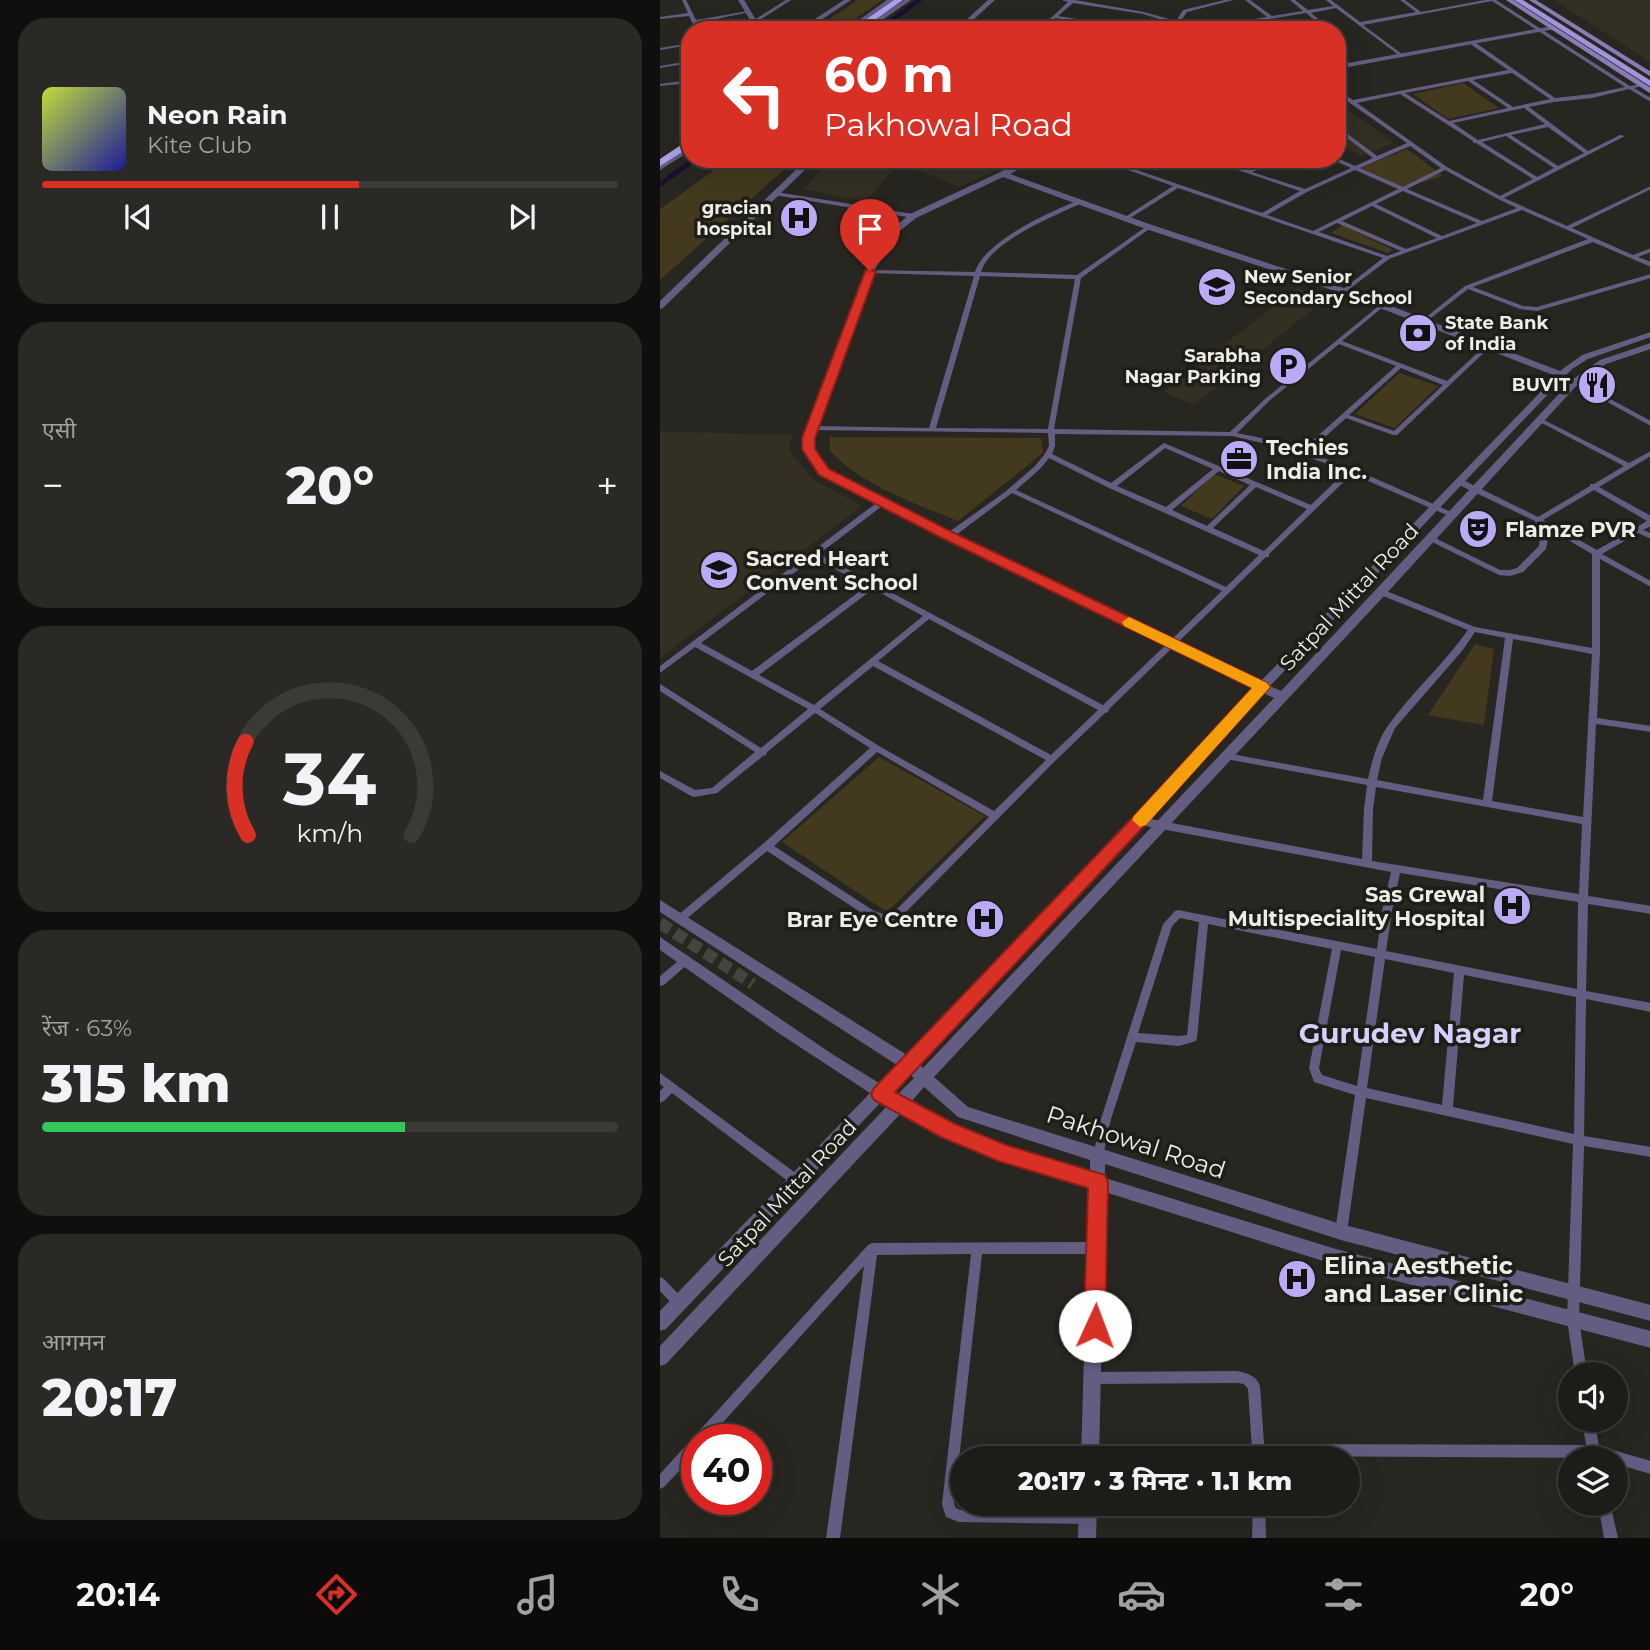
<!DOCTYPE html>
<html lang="hi">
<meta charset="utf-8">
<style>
:root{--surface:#1e1c18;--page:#2b2925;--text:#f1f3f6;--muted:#a1a1a2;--line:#3c3a37;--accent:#d93025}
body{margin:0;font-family:Montserrat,"Noto Sans Devanagari",sans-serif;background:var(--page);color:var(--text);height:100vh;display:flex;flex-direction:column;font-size:26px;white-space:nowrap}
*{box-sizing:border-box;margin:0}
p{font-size:23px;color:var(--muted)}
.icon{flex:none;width:38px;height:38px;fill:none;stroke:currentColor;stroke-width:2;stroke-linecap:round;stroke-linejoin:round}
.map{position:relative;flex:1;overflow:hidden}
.side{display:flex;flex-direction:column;gap:18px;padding:18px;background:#100f0d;width:660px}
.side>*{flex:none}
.banner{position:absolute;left:21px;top:21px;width:665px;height:147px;border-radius:28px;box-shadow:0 7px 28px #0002,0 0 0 2px var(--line);background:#d93025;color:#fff;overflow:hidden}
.buttons{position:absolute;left:898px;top:1362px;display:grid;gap:14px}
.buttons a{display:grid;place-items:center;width:70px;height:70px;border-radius:50%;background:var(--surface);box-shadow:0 7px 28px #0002,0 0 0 2px var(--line);font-size:35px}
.speed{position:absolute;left:21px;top:1424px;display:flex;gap:14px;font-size:35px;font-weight:700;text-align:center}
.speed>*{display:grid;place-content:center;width:91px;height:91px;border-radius:50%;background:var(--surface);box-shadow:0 7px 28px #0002,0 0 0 2px var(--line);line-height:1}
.speed .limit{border:10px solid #d22;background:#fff;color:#111}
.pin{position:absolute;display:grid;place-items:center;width:60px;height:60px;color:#fff;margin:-72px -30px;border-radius:50% 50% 50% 0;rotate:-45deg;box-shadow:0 0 7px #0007}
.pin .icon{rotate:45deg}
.me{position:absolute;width:77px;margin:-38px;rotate:2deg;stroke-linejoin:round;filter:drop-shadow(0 0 5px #0008)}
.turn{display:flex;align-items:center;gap:24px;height:147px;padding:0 28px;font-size:32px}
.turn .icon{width:91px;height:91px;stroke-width:2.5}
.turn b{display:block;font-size:49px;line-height:60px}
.big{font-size:52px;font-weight:800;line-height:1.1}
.side .tile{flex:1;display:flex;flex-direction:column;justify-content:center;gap:10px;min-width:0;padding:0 24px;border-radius:28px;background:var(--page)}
.side .dial{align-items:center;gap:0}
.dial svg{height:182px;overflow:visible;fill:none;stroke:var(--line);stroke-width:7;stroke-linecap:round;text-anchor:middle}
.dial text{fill:var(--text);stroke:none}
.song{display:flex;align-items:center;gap:21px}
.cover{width:84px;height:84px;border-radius:10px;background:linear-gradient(135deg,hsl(70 70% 55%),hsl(240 70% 35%))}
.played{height:7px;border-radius:4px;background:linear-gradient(90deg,var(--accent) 55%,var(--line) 55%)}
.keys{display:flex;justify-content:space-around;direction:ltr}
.heat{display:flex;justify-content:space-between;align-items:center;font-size:38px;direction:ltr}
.charge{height:10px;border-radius:5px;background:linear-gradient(90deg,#34c759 63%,var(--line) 0)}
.trip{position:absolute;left:290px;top:1446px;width:410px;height:70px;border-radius:35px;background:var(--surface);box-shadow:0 7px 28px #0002,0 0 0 2px var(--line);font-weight:800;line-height:70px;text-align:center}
.dock{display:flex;height:112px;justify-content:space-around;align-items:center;background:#0c0b0a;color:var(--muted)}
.dock .icon{width:49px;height:49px}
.dock .current{color:var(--accent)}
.dock b{font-size:32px;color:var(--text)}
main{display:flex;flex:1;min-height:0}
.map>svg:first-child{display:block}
.built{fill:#332f23}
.green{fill:#42391e}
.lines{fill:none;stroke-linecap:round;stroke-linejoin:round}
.canal{fill:#190f33;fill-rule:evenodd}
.tertiary-tunnel{stroke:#46443e;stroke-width:12;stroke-dasharray:12 6;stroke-linecap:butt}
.minor{fill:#645d82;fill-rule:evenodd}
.tertiary{fill:#645d82;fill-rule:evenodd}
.secondary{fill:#877cb5;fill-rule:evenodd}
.primary{fill:#a393de;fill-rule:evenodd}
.trunk{fill:#aea0e9;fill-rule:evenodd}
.route{fill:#d93025;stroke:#8d1f18;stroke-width:2}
.slow{fill:#f59e0b}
.labels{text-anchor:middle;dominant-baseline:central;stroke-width:7;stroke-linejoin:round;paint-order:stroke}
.far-poi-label{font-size:18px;font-weight:bold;fill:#eeece8;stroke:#1f1d17;text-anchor:end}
.poi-label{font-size:21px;font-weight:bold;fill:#eeece8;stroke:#1f1d17;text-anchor:start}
.street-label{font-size:21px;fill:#eeece8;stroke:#1f1d17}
.near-street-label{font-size:24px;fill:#eeece8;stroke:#1f1d17}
.near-poi-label{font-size:24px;font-weight:bold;fill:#eeece8;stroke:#1f1d17;text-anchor:start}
.district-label{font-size:28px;font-weight:bold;fill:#d7d0fb;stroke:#1f1d17}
</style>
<main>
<section class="side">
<div class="tile">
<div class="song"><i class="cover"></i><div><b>Neon Rain</b><p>Kite Club</p></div></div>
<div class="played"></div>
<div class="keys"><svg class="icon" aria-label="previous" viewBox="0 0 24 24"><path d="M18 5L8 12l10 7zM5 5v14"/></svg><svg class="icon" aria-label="pause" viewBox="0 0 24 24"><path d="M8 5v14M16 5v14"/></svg><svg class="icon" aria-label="next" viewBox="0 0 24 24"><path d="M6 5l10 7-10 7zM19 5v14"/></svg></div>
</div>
<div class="tile"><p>एसी</p>
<div class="heat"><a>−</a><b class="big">20°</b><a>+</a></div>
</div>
<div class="tile dial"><svg viewBox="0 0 100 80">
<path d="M14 69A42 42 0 1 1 86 69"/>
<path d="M14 69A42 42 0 0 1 13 28" stroke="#d93025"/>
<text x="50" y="56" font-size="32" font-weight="700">34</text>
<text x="50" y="72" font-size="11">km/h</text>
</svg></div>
<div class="tile"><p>रेंज · 63%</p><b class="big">315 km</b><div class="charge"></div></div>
<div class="tile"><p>आगमन</p><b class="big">20:17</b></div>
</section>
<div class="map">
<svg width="991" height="1538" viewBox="0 0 991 1538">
<rect width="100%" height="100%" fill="#282620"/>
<path class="built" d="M894,0H990V62Z
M677,101L734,143L701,156L677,142V129L686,125L677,119Z
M173,159H363L299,187L240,163L205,202L143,189Z
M637,288L667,298L534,405L503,392Z
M0,431L133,435L129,450L154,480L202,506L0,658Z"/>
<path class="green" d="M198,0H223L179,30H153Z
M803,83L839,108L788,119L753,94Z
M747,149L783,176L743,188L700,168Z
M70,159H136L0,280V209Z
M683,225L733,250L728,253L671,233Z
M739,373L778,386L735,428L695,414Z
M170,437L381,438L383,453L298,521C254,503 203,486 170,451Z
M554,474L584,486L552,519L521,506Z
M815,644L834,649L824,725L768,715Z
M219,757L325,816L227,912L122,842Z"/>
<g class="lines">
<path class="canal" d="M256,0H263L222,30H214Z
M31,159H40L0,187V181Z"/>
<path class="tertiary-tunnel" d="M0,923L93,984"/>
<path class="minor" d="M22,0H26L36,20L88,11L90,12L37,23L40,30H36L29,16L0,19V17L28,13Z
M126,0H131L95,23L91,22Z
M402,0H415L484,12L516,21L523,10L565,0H573L527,12L520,22L538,28L607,17L585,0H590L612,16L643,11L630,0H635L648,10L673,6L666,0H671L700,22L756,12L740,0H745L761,12L825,0H836L970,86L982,84V86L974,88L991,98V102L969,89L932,98L894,102L869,107L928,151L960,135L965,136L844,198L907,226L991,186V189L912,228L973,255L991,248V252L978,257L991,262V267L933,242L813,287L863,306L877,307L991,274V278L877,311L860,309L808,289L762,325L759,323L760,322L805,286L928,239L862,210L729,259L684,293L682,292V290L723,258L518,188L467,220L462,219L513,186L437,159C451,159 461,167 471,168C480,168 492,159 505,159L477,170L602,213L640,191L545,159H554L587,170L613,159H621L592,172L645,189L691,168L671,159L677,158L695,166L713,158L677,130V126L717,156L747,143L677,94V90L693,100L848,70L809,43V41H813L895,98L932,94L965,87L832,1L703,25L742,54V55L740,56L676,8L651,13L672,30H667L646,13L543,30H535L519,25L515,30H511L515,24L483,14L413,3L398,16L430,21L470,24L472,25L470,26L432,24L431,30H427L428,23L395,18L383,30H378L408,2ZM852,73L890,99L853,107L813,80ZM808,81L848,108L789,121L745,93ZM740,94L813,141V143H816L873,179L840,196L787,167L697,103ZM864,108L885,124L818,140L793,123ZM888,127L924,153L898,166L851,135ZM846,136L894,168L877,177L822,142ZM750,146L781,168L743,187L700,168ZM695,170L738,189L653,231L607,215L647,192ZM785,170L838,199L857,208L822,221L747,189ZM743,191L817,223L782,236L716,204ZM712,206L777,238L746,249L682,221ZM677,223L741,251L727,256L659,232Z
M677,34L685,39V41H681L677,38Z
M30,43V45L0,50V48Z
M30,61V63L0,68V66Z
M30,80V83L0,86V84Z
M116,192L253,214L256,216L253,218L114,195V193Z
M420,200L422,201V203C394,216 329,242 321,272L417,275L487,226L492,227L421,278L394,429L570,432L605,399L721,304L724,306L723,307L682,341L787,381L825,346L830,347L737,435H733L686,418L648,452L714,478L796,514L795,516H789L692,474L609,554V557H606L449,709L448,712L445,713L395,761L239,919L227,923L208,917L107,851L24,921L21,922L18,921L16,918L18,915L104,843L210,748L155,713L107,752L106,755L103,756L57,793L34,797L31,796L0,778V771L35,790L52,788L95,752L0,691V684L101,748L148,709L35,647L0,673V666L219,501H222L226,503L159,554L443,705L562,591L352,493L292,538H286V534L345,492L375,466L384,455L389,446L388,433L151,430L148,428L151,426L269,428L314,276L210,273L208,272V270L315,272C324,241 391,211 420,200ZM320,276L415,279L388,429L276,428ZM679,344L736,366L642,450L601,438L577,433L609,401ZM741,368L783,385L734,431L689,415ZM395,434L572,436L624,448L686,471L651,505L504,443L451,483L392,454L395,446ZM505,448L553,469L506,507L457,486ZM389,458L449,488L599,555L566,587L356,490L380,469ZM559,471L590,485L547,526L512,510ZM596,487L647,509L604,551L553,528ZM154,558L207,586L92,671L41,643ZM213,589L263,616L154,705L99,675ZM269,619L438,710L391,755L218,661ZM213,666L386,760L334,811L219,746L160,709ZM217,752L329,817L233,913L227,915L214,911L114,846Z
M902,373L991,421V426L900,376V374Z
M880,418L969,463L991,451V456L939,487L991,516V526L983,530L991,533V539L978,533L942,554L991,581V587L940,559V652L937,718L991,726V732L936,724L928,896L991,906V914L928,904L926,991L991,1003V1012L926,999L924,1136L991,1147V1157L924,1146L919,1319L927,1374H915L907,1319L913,1144L706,1098L687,1232L685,1236L681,1238L677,1236L675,1232L695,1095L654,1082L649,1068L672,949L548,924L537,1038L536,1041L519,1046L476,1042L451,1119L443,1156L442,1160L438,1161L434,1160L433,1156L441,1119L503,924L515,911L518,910L717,949L722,911L731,872L480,825L477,823L475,821L477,819L480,817L702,859L704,809L707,785L566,759L562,756L566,753L708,779C712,760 718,738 730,723C754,690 785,663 808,630L718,594L717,592L718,590H724L815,627L932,648V554L884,526L888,539L886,549L863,572L850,576L839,575L766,539L767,537H773L840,570H850L857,568L879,546L880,539L875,521L797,484V480H803L878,517L930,486V484H934L964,466L878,421L877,420ZM934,490L987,521L937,550L883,520ZM815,632L845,638L823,800L717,780L722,758L735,728L802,651ZM853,639L932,654L923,817L832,801ZM716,787L922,824L919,894L712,861L713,809ZM740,873L918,902L917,989L726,951L732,911ZM520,918L539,922L527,1035L519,1036L478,1033L512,926ZM681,950L715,957L697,1086L662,1075L659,1068ZM725,959L794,973L782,1105L707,1088ZM804,975L916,997L914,1134L793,1107Z
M26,956L29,957L31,960L29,963L4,985L0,986V976L23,957Z
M0,1073L141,1177L143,1181L141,1185L137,1186L133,1185L12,1093L4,1101L0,1103V1091L4,1087L0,1084Z
M437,1242L441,1244L443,1248L441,1252L437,1254H322L294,1504L296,1508L300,1510L428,1512L433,1513L434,1518L433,1523L428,1524L299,1522L286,1517L282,1504L311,1254L217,1255L180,1538H166L204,1266L47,1440H37V1452L4,1487L0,1489V1474L208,1245L212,1243Z
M0,1277L4,1279L23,1299L25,1303L23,1307L19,1309L15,1307L0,1291Z
M577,1371C587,1373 596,1375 600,1386L604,1444L926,1445L922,1419H934L939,1446L991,1461V1474L956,1464V1458L598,1456L594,1454L592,1450L588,1389L584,1384L577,1383L433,1384L429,1382L427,1378L429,1374L433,1372Z
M593,1503H605L606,1538H592Z
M938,1503H950L958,1538H944Z"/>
<path class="tertiary" d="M78,0H84L102,30H96Z
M184,0H191L146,30H138Z
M227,0H234L193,30H185Z
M244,0H251L208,30H200Z
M328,0H335L302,30H295Z
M893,26L895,27V29L677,69V65Z
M27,145H30V151L0,170V165Z
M147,159H156L3,308L0,309V301Z
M368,159H379L350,174L492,225L687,289L900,371L922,355L991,332V337L928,359L912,369L610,686L621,691L912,380L940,360L991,343V349L946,364L918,384L725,595L274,1077L308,1107L681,1224L991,1305V1321L681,1240L445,1164V1178L676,1249L991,1331V1348L676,1265L445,1192L439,1458H421L429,1188C363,1167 302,1147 242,1112L6,1364L0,1366V1346L229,1104L222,1101L6,1329L0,1331V1311L210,1093L120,1034L0,950V937L172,1054L219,1083L237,1065L0,912V900L247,1055L476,818L594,688L218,505L160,474L143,449L146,428L205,274L225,235L250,214ZM343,177L486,229L681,293L896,376L600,682L226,501L168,470L153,449L156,428L213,274L231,238L256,218ZM603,693L614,698L263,1068L258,1063L484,824ZM248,1073L254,1078L238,1094L232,1091ZM264,1087L298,1117L430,1160V1173L347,1147L304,1129L251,1102Z
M419,1503H437L436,1538H418Z"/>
<path class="secondary" d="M846,0H853L991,88V94Z
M869,0H876L991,72V77Z"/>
<path class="primary" d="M854,0H863L991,81V87Z"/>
<path class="trunk" d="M234,0H243L201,30H191Z
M30,139V147L0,166V159Z"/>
</g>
<path class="route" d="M206,269L216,271L155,438V449L169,469L294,533L607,683L610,687L485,825L235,1092L295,1124L346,1145L445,1175L448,1182L445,1326L442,1334L435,1337L427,1334L424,1326L428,1188L338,1161L281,1137L214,1100L211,1094L214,1088L474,816L592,688L284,539L159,475L142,449V438Z"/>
<path class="slow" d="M469,617L607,683L610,687L486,825L480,827L472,820L474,816L592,688L464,626L462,622Z"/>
<defs>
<symbol id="hospital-disc" viewBox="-11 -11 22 22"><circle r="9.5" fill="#baaaf6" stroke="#1f1d17"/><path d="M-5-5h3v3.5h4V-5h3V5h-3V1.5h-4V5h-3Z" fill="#111"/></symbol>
<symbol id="school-disc" viewBox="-11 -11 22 22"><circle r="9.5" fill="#baaaf6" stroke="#1f1d17"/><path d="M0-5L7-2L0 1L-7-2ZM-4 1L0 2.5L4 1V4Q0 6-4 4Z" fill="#111"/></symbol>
<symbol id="bank-disc" viewBox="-11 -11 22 22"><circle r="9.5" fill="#baaaf6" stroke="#1f1d17"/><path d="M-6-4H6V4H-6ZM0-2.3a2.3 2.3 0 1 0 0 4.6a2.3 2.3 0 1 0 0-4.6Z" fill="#111"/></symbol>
<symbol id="parking-disc" viewBox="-11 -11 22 22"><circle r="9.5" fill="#baaaf6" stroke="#1f1d17"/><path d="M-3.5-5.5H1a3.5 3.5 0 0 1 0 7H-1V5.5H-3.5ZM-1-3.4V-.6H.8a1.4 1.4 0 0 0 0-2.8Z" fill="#111"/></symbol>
<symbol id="restaurant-disc" viewBox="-11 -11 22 22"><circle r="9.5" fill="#baaaf6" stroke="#1f1d17"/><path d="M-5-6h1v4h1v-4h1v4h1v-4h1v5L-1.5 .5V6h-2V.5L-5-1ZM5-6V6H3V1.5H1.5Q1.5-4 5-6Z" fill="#111"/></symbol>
<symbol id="office-disc" viewBox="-11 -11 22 22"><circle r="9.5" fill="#baaaf6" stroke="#1f1d17"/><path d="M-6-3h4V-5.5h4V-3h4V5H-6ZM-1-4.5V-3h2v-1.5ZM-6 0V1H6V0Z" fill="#111"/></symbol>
<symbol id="theatre-disc" viewBox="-11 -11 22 22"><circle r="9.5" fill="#baaaf6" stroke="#1f1d17"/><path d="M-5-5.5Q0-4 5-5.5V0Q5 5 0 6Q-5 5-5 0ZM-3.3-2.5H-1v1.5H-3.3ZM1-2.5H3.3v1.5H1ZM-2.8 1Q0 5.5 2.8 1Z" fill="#111"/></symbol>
</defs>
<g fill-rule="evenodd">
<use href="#hospital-disc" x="117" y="196" width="44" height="44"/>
<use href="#school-disc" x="535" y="265" width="44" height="44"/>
<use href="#bank-disc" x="736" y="311" width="44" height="44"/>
<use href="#parking-disc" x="606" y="344" width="44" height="44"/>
<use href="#restaurant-disc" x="915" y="363" width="44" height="44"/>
<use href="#office-disc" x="557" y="437" width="44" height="44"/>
<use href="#theatre-disc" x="796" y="507" width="44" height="44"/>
<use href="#school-disc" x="37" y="548" width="44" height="44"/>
<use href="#hospital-disc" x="830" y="884" width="44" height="44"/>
<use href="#hospital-disc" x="303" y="897" width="44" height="44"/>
<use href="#hospital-disc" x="615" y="1257" width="44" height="44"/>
</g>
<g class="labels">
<g class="far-poi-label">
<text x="112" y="208">gracian<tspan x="112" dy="21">hospital</tspan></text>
<text x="584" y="277" text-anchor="start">New Senior<tspan x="584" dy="21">Secondary School</tspan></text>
<text x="785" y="323" text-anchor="start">State Bank<tspan x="785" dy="21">of India</tspan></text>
<text x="601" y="356">Sarabha<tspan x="601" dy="21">Nagar Parking</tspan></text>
<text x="910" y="385">BUVIT</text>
</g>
<g class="poi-label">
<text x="606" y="447">Techies<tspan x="606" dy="24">India Inc.</tspan></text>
<text x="845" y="529">Flamze PVR</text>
<text x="86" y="558">Sacred Heart<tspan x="86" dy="24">Convent School</tspan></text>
<text x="825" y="894" text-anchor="end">Sas Grewal<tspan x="825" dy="24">Multispeciality Hospital</tspan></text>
<text x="298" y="919" text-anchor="end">Brar Eye Centre</text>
</g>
<g class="street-label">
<text transform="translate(689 597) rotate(-47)">Satpal Mittal Road</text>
<text transform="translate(127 1193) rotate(-47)">Satpal Mittal Road</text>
</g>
<g class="near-street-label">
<text transform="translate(476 1142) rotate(18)">Pakhowal Road</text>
</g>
<g class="near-poi-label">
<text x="664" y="1265">Elina Aesthetic<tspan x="664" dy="28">and Laser Clinic</tspan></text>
</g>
<g class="district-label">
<text x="750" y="1033">Gurudev Nagar</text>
</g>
</g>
</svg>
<div class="buttons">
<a><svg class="icon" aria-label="sound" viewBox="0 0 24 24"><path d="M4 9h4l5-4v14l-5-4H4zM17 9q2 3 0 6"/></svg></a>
<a><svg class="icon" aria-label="layers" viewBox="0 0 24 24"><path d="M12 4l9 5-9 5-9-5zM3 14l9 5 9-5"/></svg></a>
</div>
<div class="speed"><div class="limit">40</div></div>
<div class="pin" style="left:210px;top:271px;background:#d93025"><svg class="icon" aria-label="arrive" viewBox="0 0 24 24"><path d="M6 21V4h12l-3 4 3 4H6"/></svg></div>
<svg class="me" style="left:435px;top:1326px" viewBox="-20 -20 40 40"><circle r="19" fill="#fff"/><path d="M0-13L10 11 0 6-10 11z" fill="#d93025"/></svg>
<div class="trip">20:17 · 3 मिनट · 1.1 km</div>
<div class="banner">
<div class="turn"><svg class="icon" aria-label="left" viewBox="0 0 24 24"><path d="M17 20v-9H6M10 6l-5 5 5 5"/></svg><div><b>60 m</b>Pakhowal Road</div></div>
</div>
</div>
</main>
<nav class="dock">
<b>20:14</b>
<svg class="icon current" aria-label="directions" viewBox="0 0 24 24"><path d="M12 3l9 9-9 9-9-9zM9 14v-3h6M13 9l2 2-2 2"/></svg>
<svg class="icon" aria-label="music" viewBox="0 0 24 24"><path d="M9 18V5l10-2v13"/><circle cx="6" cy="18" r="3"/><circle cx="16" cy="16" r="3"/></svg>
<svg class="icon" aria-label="phone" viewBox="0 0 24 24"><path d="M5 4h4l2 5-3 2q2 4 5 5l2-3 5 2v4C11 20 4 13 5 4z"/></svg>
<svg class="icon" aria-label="climate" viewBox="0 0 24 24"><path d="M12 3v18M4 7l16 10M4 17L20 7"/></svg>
<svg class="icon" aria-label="car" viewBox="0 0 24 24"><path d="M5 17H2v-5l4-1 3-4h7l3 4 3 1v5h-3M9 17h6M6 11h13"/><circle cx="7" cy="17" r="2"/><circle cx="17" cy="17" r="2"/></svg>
<svg class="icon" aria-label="filters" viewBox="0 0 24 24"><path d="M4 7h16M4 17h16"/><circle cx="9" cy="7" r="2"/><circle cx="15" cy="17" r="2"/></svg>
<b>20°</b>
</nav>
